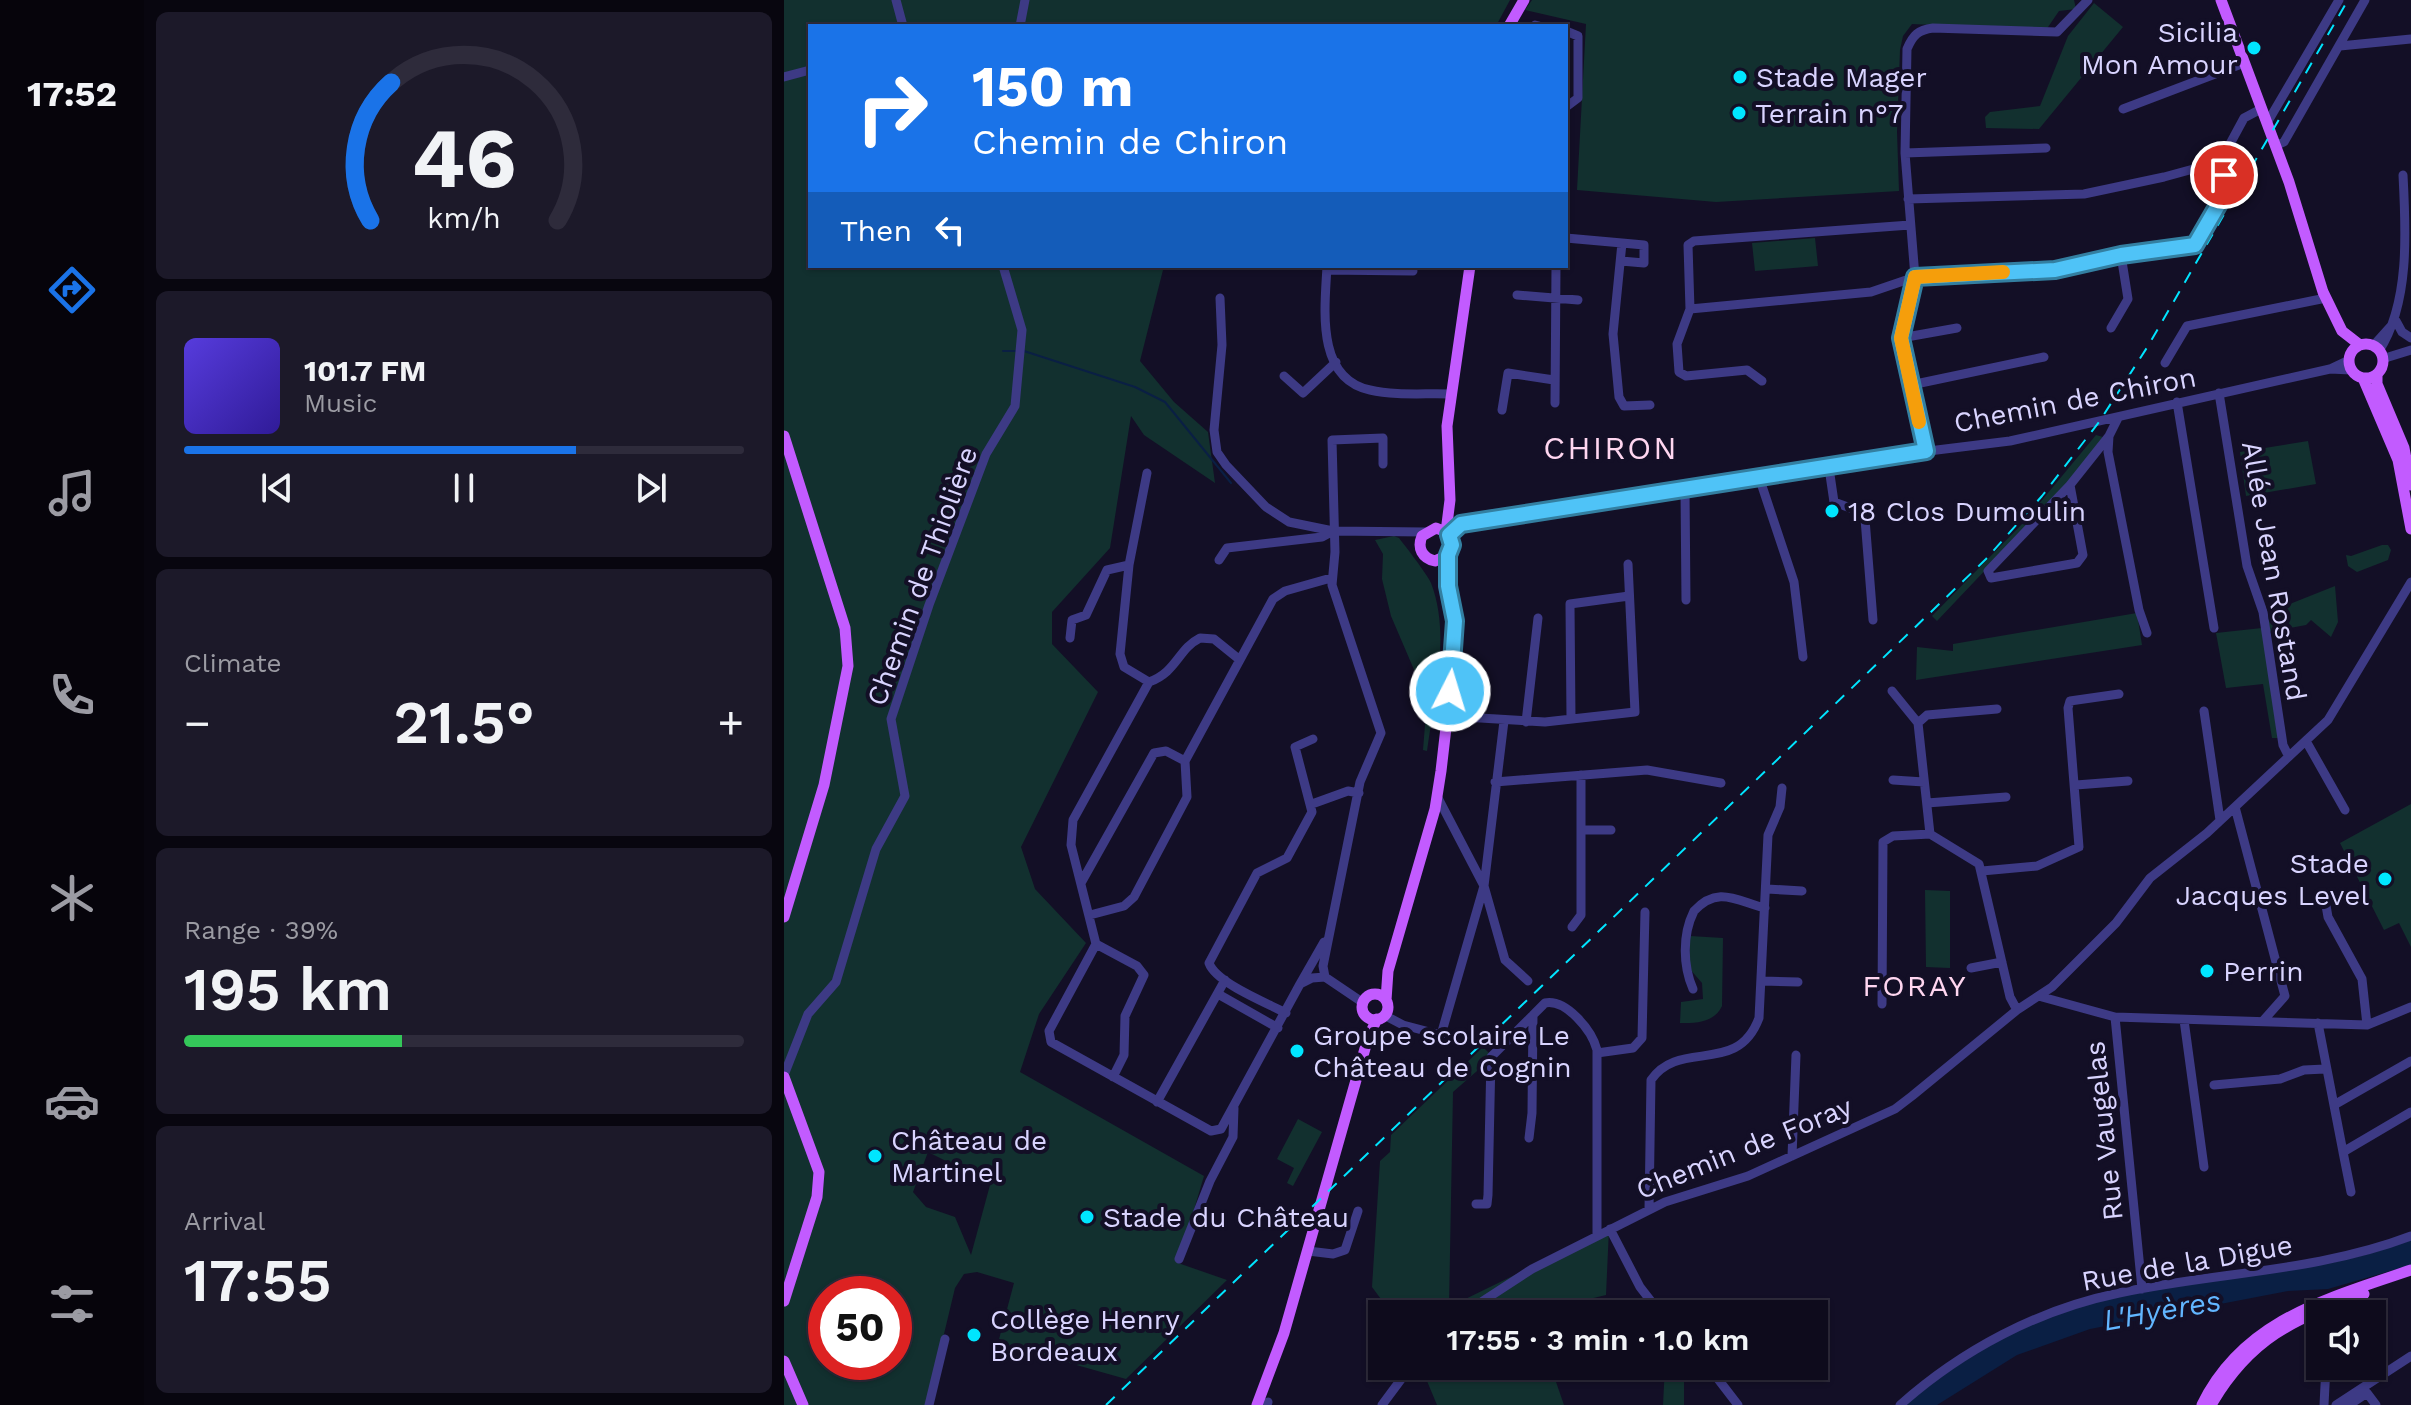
<!DOCTYPE html>
<meta charset="utf-8">
<style>
:root{--surface:#0e0b1c;--page:#1c1929;--text:#f1f3f6;--muted:#9b9ba3;--line:#2e2b3b;--accent:#1a73e8}
body{margin:0;font-family:"Work Sans",sans-serif;background:var(--page);color:var(--text);height:100vh;display:flex;flex-direction:column;font-size:30px;white-space:nowrap}
*{box-sizing:border-box;margin:0}
p{font-size:26px;color:var(--muted)}
.icon{flex:none;width:44px;height:44px;fill:none;stroke:currentColor;stroke-width:2;stroke-linecap:round;stroke-linejoin:round}
.map{position:relative;flex:1;overflow:hidden}
.panel{display:flex;flex-direction:column;gap:12px;padding:12px;background:#08060f;width:640px}
.panel>*{flex:none}
.banner{position:absolute;left:24px;top:24px;width:760px;height:244px;border-radius:0px;box-shadow:0 2px 6px #0004,0 0 0 2px var(--line);background:#1a73e8;color:#fff;overflow:hidden}
.controls{position:absolute;left:1522px;top:1300px;display:grid;gap:16px}
.controls a{display:grid;place-items:center;width:80px;height:80px;border-radius:0px;background:var(--surface);box-shadow:0 2px 6px #0004,0 0 0 2px var(--line);font-size:40px}
.speed{position:absolute;left:24px;top:1276px;display:flex;gap:16px;font-size:40px;font-weight:700;text-align:center}
.speed>*{display:grid;place-content:center;width:104px;height:104px;border-radius:50%;background:var(--surface);box-shadow:0 2px 6px #0004,0 0 0 2px var(--line);line-height:1}
.speed .limit{border:12px solid #d22;background:#fff;color:#111}
.pin{position:absolute;display:grid;place-items:center;width:68px;height:68px;color:#fff;margin:-34px;border:4px solid #fff;border-radius:50%;box-shadow:0 2px 8px #0007}
.me{position:absolute;width:88px;margin:-44px;rotate:5deg;stroke-linejoin:round;filter:drop-shadow(0 0 6px #0008)}
.turn{display:flex;align-items:center;gap:28px;height:168px;padding:0 32px;font-size:36px}
.turn .icon{width:104px;height:104px;stroke-width:2.5}
.turn b{display:block;font-size:56px;line-height:68px}
.then{display:flex;align-items:center;height:76px;padding:0 32px;background:#0003;gap:16px;font-size:30px}
.big{font-size:60px;font-weight:600;line-height:1.1}
.panel .card{flex:1;display:flex;flex-direction:column;justify-content:center;gap:12px;min-width:0;padding:0 28px;border-radius:12px;background:var(--page)}
.panel .dial{align-items:center;gap:0}
.dial svg{height:208px;overflow:visible;fill:none;stroke:var(--line);stroke-width:7;stroke-linecap:round;text-anchor:middle}
.dial text{fill:var(--text);stroke:none}
.song{display:flex;align-items:center;gap:24px}
.cover{width:96px;height:96px;border-radius:12px;background:linear-gradient(135deg,hsl(250 70% 55%),hsl(250 70% 35%))}
.played{height:8px;border-radius:4px;background:linear-gradient(90deg,var(--accent) 70%,var(--line) 70%)}
.keys{display:flex;justify-content:space-around;direction:ltr}
.heat{display:flex;justify-content:space-between;align-items:center;font-size:44px;direction:ltr}
.charge{height:12px;border-radius:6px;background:linear-gradient(90deg,#34c759 39%,var(--line) 0)}
.trip{position:absolute;left:584px;top:1300px;width:460px;height:80px;border-radius:0px;background:var(--surface);box-shadow:0 2px 6px #0004,0 0 0 2px var(--line);font-weight:600;line-height:80px;text-align:center}
main{display:flex;flex:1;min-height:0}
.tabs{display:flex;flex-direction:column;width:144px;justify-content:space-around;align-items:center;background:#06040b;color:var(--muted)}
.tabs .icon{width:56px;height:56px}
.tabs .current{color:var(--accent)}
.tabs b{font-size:36px;color:var(--text)}
.map>svg:first-child{display:block}
.green{fill:#12302f;fill-rule:evenodd}
.water{fill:#0a1f44}
.lines{fill:none;stroke-linecap:round;stroke-linejoin:round}
.stream{stroke:#0a1f44;stroke-width:2}
.minor{stroke:#3d3a85;stroke-width:9}
.major{stroke:#c25bff;stroke-width:11}
.rail{stroke:#00e5ff;stroke-width:2;stroke-dasharray:12 10;stroke-linecap:butt}
.route-casing{stroke:#337fa1;stroke-width:20}
.route{stroke:#4fc3f7;stroke-width:14}
.slow{stroke:#f59e0b;stroke-width:14}
.poi-dot{fill:#00e5ff;stroke:#130f26;stroke-width:3}
.labels{text-anchor:middle;dominant-baseline:central;stroke-width:8;stroke-linejoin:round;paint-order:stroke}
.poi-label{font-size:28px;fill:#d9d4ff;stroke:#130f26;text-anchor:start}
.street-label{font-size:28px;fill:#d9d4ff;stroke:#130f26}
.neighbourhood-label{font-size:30px;letter-spacing:2px;fill:#ffd6f0;stroke:#130f26}
.water-label{font-size:30px;font-style:italic;fill:#62b6ff;stroke:#130f26}
.quarter-label{font-size:32px;letter-spacing:2px;fill:#ffd6f0;stroke:#130f26}
</style>
<main>
<nav class="tabs">
<b>17:52</b>
<svg class="icon current" aria-label="directions" viewBox="0 0 24 24"><path d="M12 3l9 9-9 9-9-9zM9 14v-3h6M13 9l2 2-2 2"/></svg>
<svg class="icon" aria-label="music" viewBox="0 0 24 24"><path d="M9 18V5l10-2v13"/><circle cx="6" cy="18" r="3"/><circle cx="16" cy="16" r="3"/></svg>
<svg class="icon" aria-label="phone" viewBox="0 0 24 24"><path d="M5 4h4l2 5-3 2q2 4 5 5l2-3 5 2v4C11 20 4 13 5 4z"/></svg>
<svg class="icon" aria-label="climate" viewBox="0 0 24 24"><path d="M12 3v18M4 7l16 10M4 17L20 7"/></svg>
<svg class="icon" aria-label="car" viewBox="0 0 24 24"><path d="M5 17H2v-5l4-1 3-4h7l3 4 3 1v5h-3M9 17h6M6 11h13"/><circle cx="7" cy="17" r="2"/><circle cx="17" cy="17" r="2"/></svg>
<svg class="icon" aria-label="filters" viewBox="0 0 24 24"><path d="M4 7h16M4 17h16"/><circle cx="9" cy="7" r="2"/><circle cx="15" cy="17" r="2"/></svg>
</nav>
<section class="panel">
<div class="card dial"><svg viewBox="0 0 100 80">
<path d="M14 69A42 42 0 1 1 86 69"/>
<path d="M14 69A42 42 0 0 1 22 16" stroke="#1a73e8"/>
<text x="50" y="56" font-size="32" font-weight="700">46</text>
<text x="50" y="72" font-size="11">km/h</text>
</svg></div>
<div class="card">
<div class="song"><i class="cover"></i><div><b>101.7 FM</b><p>Music</p></div></div>
<div class="played"></div>
<div class="keys"><svg class="icon" aria-label="previous" viewBox="0 0 24 24"><path d="M18 5L8 12l10 7zM5 5v14"/></svg><svg class="icon" aria-label="pause" viewBox="0 0 24 24"><path d="M8 5v14M16 5v14"/></svg><svg class="icon" aria-label="next" viewBox="0 0 24 24"><path d="M6 5l10 7-10 7zM19 5v14"/></svg></div>
</div>
<div class="card"><p>Climate</p>
<div class="heat"><a>−</a><b class="big">21.5°</b><a>+</a></div>
</div>
<div class="card"><p>Range · 39%</p><b class="big">195 km</b><div class="charge"></div></div>
<div class="card"><p>Arrival</p><b class="big">17:55</b></div>
</section>
<div class="map">
<svg width="1627" height="1405" viewBox="0 0 1627 1405">
<rect width="100%" height="100%" fill="#130f26"/>
<path class="green" d="M0,0H726L712,26H26V266H380L356,361L390,402L424,432L431,483L360,435L347,416L326,548L268,612V644L314,692L237,847L251,889L302,943L255,1014L236,1072L420,1176L394,1263L443,1280L342,1379L214,1343L230,1283L193,1272L180,1274L171,1288L143,1405H0ZM144,1152L172,1166L209,1174L187,1255L171,1217L142,1207L129,1192ZM42,1294H110V1362H42Z
M748,0H1290L1292,9L1275,11L1262,30L1128,24L1119,36L1116,50L1113,132L1115,191L932,202L793,190L802,24L741,10Z
M1310,3L1339,27L1255,129L1202,128L1201,117L1206,112L1256,106L1284,36Z
M1031,238L1034,266L971,271L968,243Z
M1312,435L1319,437L1284,483L1153,621L1148,616L1239,523Z
M1524,441L1532,484L1462,496L1456,452Z
M610,536L615,538C622,547 643,574 647,583C667,635 650,698 643,751L639,750L643,700L607,616L598,579L599,554L591,540Z
M1598,545H1604L1607,550L1604,560L1573,572L1564,566L1562,555L1567,556Z
M1551,586L1554,622L1547,637L1527,620L1522,625L1484,632L1483,620L1488,611Z
M1353,613L1358,645L1132,680L1133,647L1169,651V644Z
M1478,628L1494,738H1488L1479,684L1442,688L1432,633Z
M1627,804V947L1615,923L1600,930L1556,843Z
M1141,890L1166,891V968L1142,967Z
M906,936L939,938L938,1006C930,1023 912,1023 896,1023L897,1002L919,999L918,983L905,968Z
M699,1047L709,1057L669,1092L665,1307L825,1229L822,1295L772,1307L768,1314H608L588,1287L596,1161L606,1152L607,1135Z
M514,1119L538,1132L509,1186L503,1183L510,1168L493,1159Z
M641,1366H775L778,1376L771,1379L780,1405H653L638,1369Z
M881,1366H900V1405H879Z"/>
<path class="water" d="M1627,1240V1265L1544,1289L1504,1291L1306,1329L1233,1355L1153,1405H1122C1181,1354 1252,1315 1329,1297C1428,1274 1532,1277 1627,1240Z"/>
<g class="lines">
<path class="stream" d="M219,351H234
M240,351L351,387L381,402L447,483"/>
<path class="minor" d="M112,0L119,26
M751,25L755,26
M236,26L241,0
M782,31L794,36V98L782,107
M1556,46L1627,39
M0,77L26,70
M1339,109L1460,63
M1483,123L1555,0
M1491,146L1500,142L1581,0
M1121,153L1262,148
M1124,199L1300,194L1380,177L1424,165L1440,155L1460,118L1477,109
M782,238L838,243L829,334L835,397L840,406L866,405
M837,261L860,263V245L838,243
M543,266C541,307 531,378 586,390C611,396 641,393 667,394
M543,270L629,271
M733,295L794,300
M436,298L438,345L430,430L433,452L442,465L482,507L505,522L549,531L641,532
M906,309L1087,292L1131,277L1271,270L1337,255L1411,245L1440,195V155
M1612,321L1618,332L1627,338
M1327,328L1344,299L1337,255
M1117,338L1173,328
M1589,346L1607,326
M1595,351C1626,303 1622,231 1619,175
M1598,359L1627,350
M1381,363L1403,326L1537,299
M1546,369L1567,370
M500,376L519,393L552,362
M978,381L963,370L902,376L895,372L893,344L906,309L904,245L910,241L1126,225
M1127,385L1260,357
M1435,393L1463,566L1479,612L1499,745L1504,755
M1393,402L1430,628
M771,403L772,266
M718,410L724,373L770,380
M1334,418L1325,436L1324,452L1355,610L1363,633
M1142,451L1117,338L1131,277L1121,153L1123,49C1129,35 1134,30 1149,28L1273,32L1304,0
M1045,468L1050,502L1077,512L1081,519L1089,620
M363,473L345,565L336,654L340,667L365,682
M975,477L1010,582L1019,657
M1286,485L1204,571L1207,578L1293,563L1299,555L1286,485L1325,436
M901,490L902,600
M665,535L677,524L688,522L1104,456L1226,441L1546,369L1565,360
M435,560L443,548L538,537L549,531
M286,638L288,620L302,615L323,570L345,565
M1108,691L1134,723L1146,834L1195,864L1226,997L1233,1010
M1420,711L1436,820
M663,716L761,722L851,712L844,564
M787,719L786,604L845,596
M720,721L700,886L721,960L744,981
M742,722L754,618
M1134,723L1143,715L1213,709
M1522,741L1561,810
M401,761L489,599L501,591L547,578
M1109,780L1140,782
M711,782L863,770L937,783
M1292,785L1344,781
M1143,803L1222,797
M528,804L564,791L575,793
M1451,807L1501,996L1478,1022
M797,830H827
M1198,871L1253,866L1295,847L1284,708L1286,701L1335,694
M297,883L370,753L382,751L401,761
M983,889L1018,891
M1540,894L1544,917L1578,979L1583,1025
M306,915L340,906L350,897L403,797L401,761
M788,927L797,915V775
M312,944L265,1031L267,1042L427,1131L437,1129L516,984L528,978L541,977
M312,944L287,845L289,820L365,682C393,672 394,649 416,638L430,639L456,660
M312,944L353,966L360,975L341,1016L340,1055L329,1077
M1187,968L1218,962
M979,981L1014,982
M516,984L540,942
M909,989C899,966 898,935 910,911C934,885 953,901 981,908
M434,994L494,1028
M1258,997L1331,1017L1583,1025L1627,1007
M578,1002L541,977L539,966L576,782L597,733L548,585L551,552L548,440L599,438V464
M1098,1004L1099,842L1109,836L1146,834
M502,1013C483,1003 432,983 425,963L473,873L503,858L528,812L511,747L529,739
M600,1015L619,1025L657,1035L700,886L653,796
M1331,1017L1358,1289
M1400,1020L1420,1167
M1534,1023L1559,1152
M813,1053L849,1048L858,1038L861,912
M0,1075L24,1014L52,982L92,849L121,796L107,719L145,605L202,454L231,406L238,330L219,266
M1430,1085L1496,1079L1520,1070L1541,1069
M373,1102L441,980
M1550,1105L1627,1061
M745,1138L748,1113L749,1015
M1008,1156L1012,1055
M1567,1192L1559,1152L1627,1112
M692,1204H703L704,1195L707,1057L761,1003C782,999 808,1030 813,1050V1235
M865,1209L867,1080C896,1038 953,1077 975,1018L984,835L996,807L998,788
M826,1229L856,1287L877,1314
M524,1251L549,1254L561,1250L574,1211
M395,1259L426,1181L449,1137L450,1108
M679,1314L748,1269L881,1202L964,1176L1111,1109L1128,1096L1233,1010L1268,987L1332,923L1366,878L1423,833L1544,720L1627,582
M924,1366L954,1405
M145,1405L161,1339
M483,1405L484,1402
M598,1405L627,1366
M1116,1405C1178,1350 1253,1310 1335,1293C1432,1272 1533,1272 1627,1236
M1540,1405L1542,1366
M1552,1405L1627,1356
M1565,1405L1583,1393L1592,1405"/>
<path class="major" d="M1437,0L1505,182L1539,292L1558,331L1576,345
M725,26L740,0
M1565 361a17 17 0 1 1 34 0a17 17 0 1 1-34 0Z
M1593,374V384L1620,448L1627,485
M1579,378L1614,460L1627,529
M0,436L61,628L64,666L40,785L0,917
M662,532L666,500L663,426L686,266
M578 1007a13 13 0 1 1 26 0a13 13 0 1 1-26 0Z
M602,1000L604,971L651,809L657,771L669,667L671,621L663,567L668,540L662,532L652,528L638,536C633,548 638,558 651,561L664,555
M0,1077L35,1172L33,1197L0,1301
M0,1361L19,1405
M473,1405L500,1333L584,1038L593,1019
M1418,1405C1459,1320 1545,1298 1627,1270
M1427,1405C1466,1338 1509,1319 1580,1294"/>
<path class="rail" d="M322,1405L1202,559L1258,496L1315,422L1364,346L1564,0"/>
</g>
<g class="lines">
<defs>
<path id="route" d="M666,691L671,621L664,586V555L668,545L665,535L677,524L1142,451L1117,338L1131,277L1271,270L1337,255L1411,245L1440,195V175"/>
</defs>
<use href="#route" class="route-casing"/>
<use href="#route" class="route"/>
<path class="slow" d="M1135,422L1117,338L1131,277L1219,272"/>
</g>
<g class="poi-dot">
<circle cx="1470" cy="48" r="8"/>
<circle cx="956" cy="77" r="8"/>
<circle cx="955" cy="113" r="8"/>
<circle cx="1048" cy="511" r="8"/>
<circle cx="1601" cy="879" r="8"/>
<circle cx="1423" cy="971" r="8"/>
<circle cx="513" cy="1051" r="8"/>
<circle cx="91" cy="1156" r="8"/>
<circle cx="303" cy="1217" r="8"/>
<circle cx="190" cy="1335" r="8"/>
</g>
<g class="labels">
<g class="poi-label">
<text x="1454" y="32" text-anchor="end">Sicilia<tspan x="1454" dy="32">Mon Amour</tspan></text>
<text x="972" y="77">Stade Mager</text>
<text x="971" y="113">Terrain n°7</text>
<text x="1064" y="511">18 Clos Dumoulin</text>
<text x="1585" y="863" text-anchor="end">Stade<tspan x="1585" dy="32">Jacques Level</tspan></text>
<text x="1439" y="971">Perrin</text>
<text x="529" y="1035">Groupe scolaire Le<tspan x="529" dy="32">Château de Cognin</tspan></text>
<text x="107" y="1140">Château de<tspan x="107" dy="32">Martinel</tspan></text>
<text x="319" y="1217">Stade du Château</text>
<text x="206" y="1319">Collège Henry<tspan x="206" dy="32">Bordeaux</tspan></text>
</g>
<g class="street-label">
<text transform="translate(1291 400) rotate(-11)">Chemin de Chiron</text>
<text transform="translate(1490 571) rotate(80)">Allée Jean Rostand</text>
<text transform="translate(138 576) rotate(-70)">Chemin de Thiolière</text>
<text transform="translate(1320 1131) rotate(-96)">Rue Vaugelas</text>
<text transform="translate(960 1148) rotate(-22)">Chemin de Foray</text>
<text transform="translate(1403 1263) rotate(-10)">Rue de la Digue</text>
</g>
<g class="neighbourhood-label">
<text x="1131" y="985">FORAY</text>
</g>
<g class="water-label">
<text transform="translate(1378 1310) rotate(-10)">L'Hyères</text>
</g>
<g class="quarter-label">
<text x="827" y="448">CHIRON</text>
</g>
</g>
</svg>
<div class="controls">
<a><svg class="icon" aria-label="sound" viewBox="0 0 24 24"><path d="M4 9h4l5-4v14l-5-4H4zM17 9q2 3 0 6"/></svg></a>
</div>
<div class="speed"><div class="limit">50</div></div>
<div class="pin" style="left:1440px;top:175px;background:#d93025"><svg class="icon" aria-label="arrive" viewBox="0 0 24 24"><path d="M6 21V4h12l-3 4 3 4H6"/></svg></div>
<svg class="me" style="left:666px;top:691px" viewBox="-20 -20 40 40"><circle r="17" fill="#4fc3f7" stroke="#fff" stroke-width="3"/><path d="M0-11L8 9 0 5-8 9z" fill="#fff"/></svg>
<div class="trip">17:55 · 3 min · 1.0 km</div>
<div class="banner">
<div class="turn"><svg class="icon" aria-label="right" viewBox="0 0 24 24"><path d="M7 20v-9h11M14 6l5 5-5 5"/></svg><div><b>150 m</b>Chemin de Chiron</div></div>
<div class="then">Then<svg class="icon" aria-label="left" viewBox="0 0 24 24"><path d="M17 20v-9H6M10 6l-5 5 5 5"/></svg></div>
</div>
</div>
</main>
